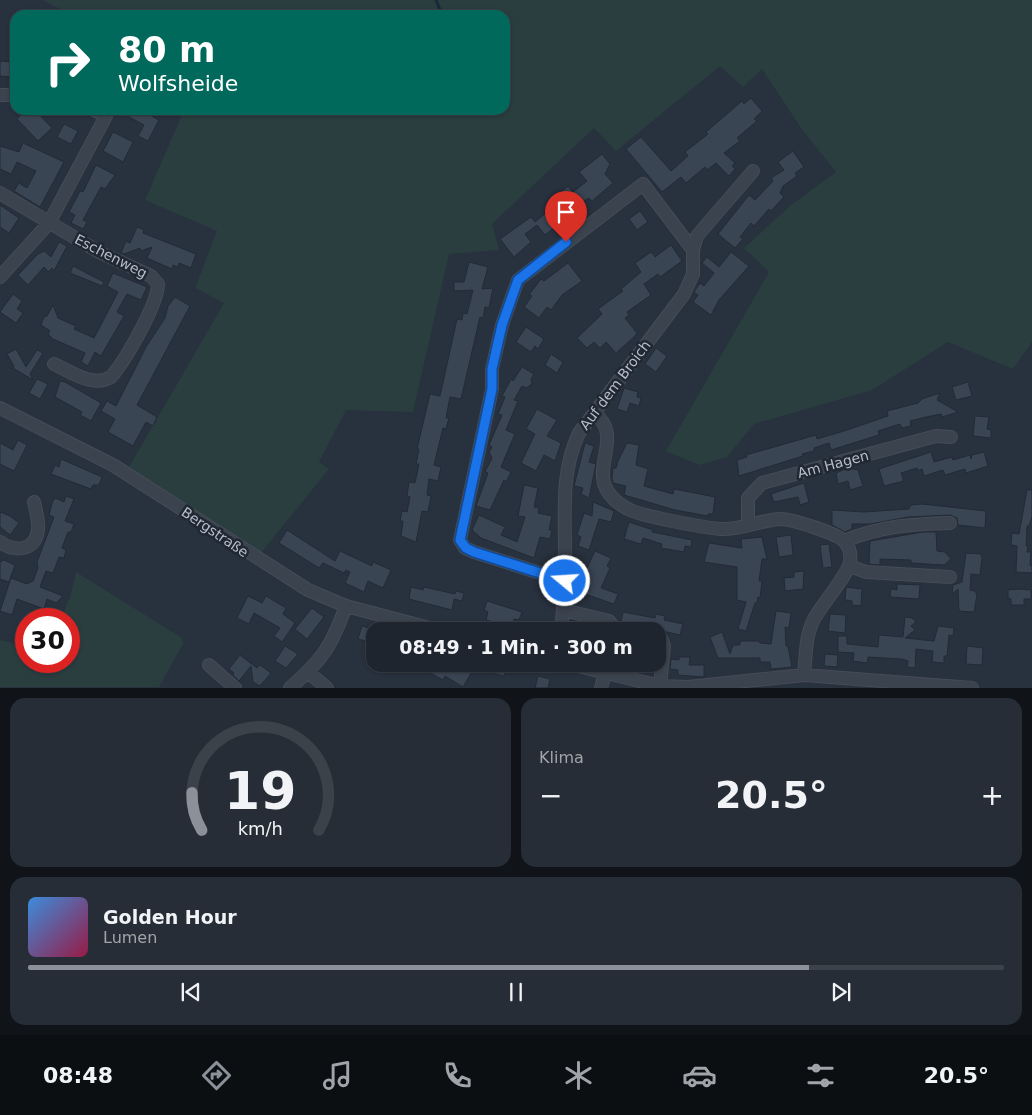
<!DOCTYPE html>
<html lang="de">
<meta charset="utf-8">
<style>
:root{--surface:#1e252e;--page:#262d36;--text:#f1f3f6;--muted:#a1a5aa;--line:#3c424a;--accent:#8c9099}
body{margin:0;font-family:"DejaVu Sans",sans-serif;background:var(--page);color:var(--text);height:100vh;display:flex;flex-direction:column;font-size:19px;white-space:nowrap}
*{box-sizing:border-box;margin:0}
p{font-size:16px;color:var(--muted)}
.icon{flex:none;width:28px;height:28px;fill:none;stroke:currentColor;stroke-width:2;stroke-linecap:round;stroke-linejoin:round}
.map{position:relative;height:688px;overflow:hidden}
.details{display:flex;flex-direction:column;gap:10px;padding:10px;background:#101419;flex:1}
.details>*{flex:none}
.guide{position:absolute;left:10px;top:10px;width:500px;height:105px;border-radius:15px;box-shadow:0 1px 4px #0004,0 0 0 1px var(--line);background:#00695c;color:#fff;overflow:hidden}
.speed{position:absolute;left:15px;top:608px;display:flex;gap:10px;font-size:25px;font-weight:700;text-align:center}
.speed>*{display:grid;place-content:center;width:65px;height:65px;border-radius:50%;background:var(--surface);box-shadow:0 1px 4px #0004,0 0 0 1px var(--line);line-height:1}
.speed .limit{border:8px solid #d22;background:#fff;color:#111}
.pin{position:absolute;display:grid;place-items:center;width:42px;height:42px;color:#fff;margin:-51px -21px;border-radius:50% 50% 50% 0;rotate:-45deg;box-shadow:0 0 5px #0007}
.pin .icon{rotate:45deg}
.me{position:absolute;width:55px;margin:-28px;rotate:288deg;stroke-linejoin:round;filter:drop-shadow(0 0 4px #0008)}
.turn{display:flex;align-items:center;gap:18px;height:105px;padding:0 25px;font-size:22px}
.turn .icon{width:65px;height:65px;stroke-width:2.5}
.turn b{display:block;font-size:35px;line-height:42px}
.big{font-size:38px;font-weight:600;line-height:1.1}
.details .tile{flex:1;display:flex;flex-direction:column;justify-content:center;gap:8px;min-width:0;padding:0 18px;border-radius:15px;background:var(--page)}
.details .dial{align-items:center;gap:0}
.dial svg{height:130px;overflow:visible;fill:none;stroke:var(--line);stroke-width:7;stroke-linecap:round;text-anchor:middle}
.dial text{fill:var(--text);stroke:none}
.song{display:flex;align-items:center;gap:15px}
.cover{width:60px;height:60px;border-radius:8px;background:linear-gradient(135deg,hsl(210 70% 55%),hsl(340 70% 35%))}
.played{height:5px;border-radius:2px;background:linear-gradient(90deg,var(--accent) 80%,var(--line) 80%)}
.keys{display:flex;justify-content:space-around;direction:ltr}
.heat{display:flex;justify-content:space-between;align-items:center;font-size:28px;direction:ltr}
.details .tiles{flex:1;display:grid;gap:10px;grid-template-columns:1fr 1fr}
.tile:last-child{grid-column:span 2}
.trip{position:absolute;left:366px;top:622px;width:300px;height:50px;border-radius:15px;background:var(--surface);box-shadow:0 1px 4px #0004,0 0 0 1px var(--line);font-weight:600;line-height:50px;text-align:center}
.menu{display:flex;height:80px;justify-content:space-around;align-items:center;background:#0c0f12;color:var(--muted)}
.menu .icon{width:35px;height:35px}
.menu .selected{color:var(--accent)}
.menu b{font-size:22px;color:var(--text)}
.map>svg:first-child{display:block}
.green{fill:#2a3d3f}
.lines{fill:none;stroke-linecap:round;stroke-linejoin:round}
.stream{stroke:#1b283c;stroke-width:3}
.building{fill:#3a4554;stroke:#222a36}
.minor-casing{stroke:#454c57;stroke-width:14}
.minor{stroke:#3b434e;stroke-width:12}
.route-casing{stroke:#114b97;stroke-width:12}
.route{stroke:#1a73e8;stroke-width:9}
.labels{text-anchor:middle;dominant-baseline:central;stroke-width:5;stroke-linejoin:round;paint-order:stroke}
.street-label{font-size:14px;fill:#b8bec9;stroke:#202834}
</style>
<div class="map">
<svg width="1032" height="688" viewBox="0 0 1032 688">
<rect width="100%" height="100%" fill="#28313e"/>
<path class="green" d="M43,0H1032V342L1013,369L948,342L872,390L754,424L727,457L699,465L666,451L769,272L744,248L791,205L836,172L801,128L762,69L743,87L720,66L616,151L594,128L492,224L499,250L449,254L413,412L346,410L319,462L329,469L261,553L129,467L224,303L195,288L217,231L145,200L184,110H505V15H71Z
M76,572L182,638L183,644L159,687H0V640L26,646V661H69V619H61L71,594Z"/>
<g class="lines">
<path class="stream" d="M436,0L442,15"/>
</g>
<path class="building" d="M0,61L15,62L14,77L0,76Z
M751,98L762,111L754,119L757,121L737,138L740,141L724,153L735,163L732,166L735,169L729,176L716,163L707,170L705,167L686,183L681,177L662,192L626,149L641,137L671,171L688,156L685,152L708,134L706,132L742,101L744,104Z
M26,110H35L52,128L38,141L17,119Z
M116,110H141L159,120L148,141L138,136L144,125Z
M64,124L78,131L71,144L57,137Z
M113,132L133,142L123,162L103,151Z
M23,143L64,162L40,207L14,191L19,183L27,188L36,171L17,162L11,174L0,169V146L19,152Z
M793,151L804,167L795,173L797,176L783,186L780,193L784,197L771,211L769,209L754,226L751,223L740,237L743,239L735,248L718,234L749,195L755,200L773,181L771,178L784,170L778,162Z
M602,154L610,164L605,174L613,183L592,201L589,198L576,206L571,201L565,205L557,195L568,186L573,192L587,181L579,172Z
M96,165L115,175L105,189L101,187L83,220L87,222L83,229L71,223L75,215L69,212L78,195L80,191L83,192Z
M0,205L19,218L9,233L0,227Z
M554,206L565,219L545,235L537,225L525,234L531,242L514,257L500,239L531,217L535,222Z
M640,211L648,222L637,230L629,219Z
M137,227L144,230L143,233L196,254L191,268L179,263L178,267L173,265L172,269L147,258L152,247L141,251L140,248L124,254L121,253L126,241L130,243Z
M59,242L67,246L54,271L52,268L48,272L44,267L28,285L18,275L37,255L44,251L51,257Z
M671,245L682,261L660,277L658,274L644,284L651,295L627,312L629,315L625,318L637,333L634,337L616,353L606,342L600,348L594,342L587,348L577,338L602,314L598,309L623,291L621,289L641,272L635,263L651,252L655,257Z
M731,252L749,266L719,300L711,315L693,302L698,295L694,292L700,283L704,286L714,273L702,263L707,257L719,267Z
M469,262L488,267L482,289L493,288L489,308L485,307L483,318L480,317L461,399L450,397L446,418H449L446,429L443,428L434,465L441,467L438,481L429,479L427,495L431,496L428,512L422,511L416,542L401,536L403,521H400L402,511L407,512L410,497L407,496L409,482L415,483L419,464H416L419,449H417L430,394L440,396L457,319L462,320L463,313L467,314L473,290L454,291V282H464Z
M568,263L582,281L562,295L551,310L547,307L539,318L524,307L532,296L529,295L541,279L544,281Z
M73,266L104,282L102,286L70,273Z
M113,273L147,287L141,300L127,294L117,312L124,316L101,356L95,352L88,366L81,362L85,353L53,339L48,334L50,331L41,325L44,317L47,316L53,305L58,318L76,326L74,329L94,338L118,292L107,286Z
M13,294L22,301L17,309L23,313L16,323L0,312Z
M175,297L190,306L137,405L157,417L153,426L146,422L133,446L108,432L115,419L101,411L107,401L116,406L146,347L165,318L168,306Z
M526,327L544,339L538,349L535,346L531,352L516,342Z
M656,348L667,356L656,372L645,364Z
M16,349L26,367L37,350L43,353L30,374L33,380L13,368L14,366L7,354Z
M551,354L563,362L557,373L545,365Z
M522,367L534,374L531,379L532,384L526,388L522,386L514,400L518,401L506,430L515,434L501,467L511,472L506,482L504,480L490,510L476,506L488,473L485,472L492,458L489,452L492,447L489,445L502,415L498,414L505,397L502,396L511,379L513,381Z
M37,379L48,384L40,399L29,393Z
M60,381L65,382L101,403L91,421L80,415L82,412L55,397Z
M968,382L972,396L956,400L952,387Z
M624,388L638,392L637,397L641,398L639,406L630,403L627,412L617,409Z
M940,393L937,400L958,412L942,417L941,414L926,417L910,421L911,426L902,428L900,424L878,431L879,435L831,450L829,443L814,448V451L802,454L803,456L739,476L737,460L747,457L746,455L816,435L817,439L844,431L888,416L887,411L918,403L922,399Z
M537,409L557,420L547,436L561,443L555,461L544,455L536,471L521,463L535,434L526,429Z
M975,416L989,417L987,429L991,430V438L973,436Z
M18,440L27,445L14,471L0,464V443L13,450Z
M585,443L594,446L589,462L596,464L589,498L581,494L583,488L574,486Z
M627,443L639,445L636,465L648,469L644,486L673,494L674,489L715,497L713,514H708V516L675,510L624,495L626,486L613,483L612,477L613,468H616L618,461Z
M931,452L934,462L952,457L953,460L970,455L971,459L972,455L984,452L988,466L966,473L965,469L945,475L943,470L924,476L922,469L918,471L917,468L901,473L904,481L884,486L879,469Z
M61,459L102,477L99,485H93L91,489L51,474L55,465L59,467Z
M848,468L858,470L863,486L850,490L848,481L838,484L836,473Z
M804,483L809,502L800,505L798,497L774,502L771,494Z
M524,485L538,488L534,507L539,508L538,513L552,516L549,530H552L550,539L540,537L534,558L481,538L472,530L479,515L505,527L501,535L517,542L525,517L518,516Z
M1027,490H1032V517L1029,526H1027L1026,546H1028L1027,552H1031L1030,565L1032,566V573L1016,572L1017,546L1011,545L1012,533L1019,534Z
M66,496L74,499L65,521L74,524L71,532H68L62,548L66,550L64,558L59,557L53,573L46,571L40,587L63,596L56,603L47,599L44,609L17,599L12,615L0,611L11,578L27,584L33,581L38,568L37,562L54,517L49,515L52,503L55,498L64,502Z
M593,502L614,511L611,522L599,519L589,550L578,546L581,537L577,535L584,513L592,516Z
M922,504L986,511L985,528L958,525L957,518L950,515L908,517L870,524H852V529L845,532L832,525V510L864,512L909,509L911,505Z
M0,512L10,516L19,523L10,535L0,527Z
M629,522L653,530L652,532L692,540L691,547L685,546L684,552L661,548L662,544L643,538L641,544L624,539Z
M287,530L335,561L340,551L372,566L373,562L391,570L383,588L368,581L364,592L345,583L350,572L346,570L344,573L323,563L319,568L279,543Z
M923,532H936L937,551L945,552L951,559L944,565L911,563V560L880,559V565L869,564L870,541Z
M791,535L793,555L779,557L776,537Z
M762,537L767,559H762L759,581H762L760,598L758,597L757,603H755L746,631L738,629L746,602L737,600V567L704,562L709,543L742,548L741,539Z
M829,544L832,567L823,568L820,545Z
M595,551L611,558L607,566L610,568L601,588L618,594L614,604L576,591Z
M966,553L981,554L982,558L980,575L971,574L970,590L975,591L977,595L974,612L959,611L958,589L952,594L953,585L962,582Z
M4,560L15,565L9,582L0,579V562Z
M804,571L803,589L785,591L784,578L794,577V572Z
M897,584L920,585L919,599L890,597L891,589L897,590Z
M411,587L423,590L424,587L455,594L456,591L464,593L462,601L454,599L452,610L409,599Z
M846,587L862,589L861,606L852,605V601L845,600Z
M1018,589L1031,590V599H1024V605H1011V599L1008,598V590Z
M248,596L262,603L266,596L286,608L283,614L295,623L282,642L274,636L280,628L254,613L249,624L237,618Z
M487,601L522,612L519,620L514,619L512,627L486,620L488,612L484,610Z
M312,608L324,617L307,639L295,629Z
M776,611L791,613L789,628L785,627L786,646H788L792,667L771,669L770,662H760V658H718L710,637L722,632L730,654L733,645H740V641H758L760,643L771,644Z
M623,612L655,618L656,614L665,616L664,620L683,624L680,635L658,630L645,631L632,629L629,625L621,622Z
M830,614L846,615L845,633L828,631Z
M905,617L912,618L916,622L911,626L915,630L905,638L934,641L938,626L954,628L953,636L949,635L947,656H944V663L932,662L933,651L916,649L915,668L907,667L908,661L902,659L868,657L867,663L853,661L854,653L838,652V636H847V644L878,647L879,635L903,637Z
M579,623L601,628V631H577Z
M362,626L373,629L370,642L358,639Z
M285,646L298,654L286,668L275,661Z
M967,646L983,648L982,665L966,664Z
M825,654L838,655L837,667L824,666Z
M240,655L257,668L260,665L271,673L260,686L253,682L251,666L239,681L233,675L234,673L229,669Z
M679,657H690L689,665H704V677L678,675V670L670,669L671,659L679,660Z
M414,664H462L473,670L463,687L445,676L443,680Z
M494,664L507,665L504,676L492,673Z
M538,676L550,679L548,688H535Z"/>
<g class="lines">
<defs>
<path id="minor" d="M0,95H15
M0,193L99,252L151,276L158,284C158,304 125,361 111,377C93,388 71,372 54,364
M0,277L49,223L106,116L94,110
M0,408L113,465L308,590L346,606L441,631
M594,413C631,441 573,479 628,509C640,516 706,528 721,529C740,530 761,520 780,519C792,519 836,533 844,541C850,547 851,555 850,562C849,573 821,606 814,619C805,636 806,657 804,675
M748,525V498L762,483L936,436L951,437
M844,541C881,526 911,524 950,523
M0,542C14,552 35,552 38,530C39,521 36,511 34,502
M850,566L866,572L950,577
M565,581L474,552L465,548L460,540L492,389V369L502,325L518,280L643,184L693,250
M563,610L609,621L615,629L624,631
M561,631C564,604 565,577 565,550C565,509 561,471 579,433L684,294L693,274V250L697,236L753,171
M658,638L662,640L664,646L660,686
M570,664L660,686L688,687L804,675L972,688
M209,665L235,688
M308,672L327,688
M290,688C323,659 331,647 346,606
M601,688L605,673"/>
</defs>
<use href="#minor" class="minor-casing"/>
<use href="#minor" class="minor"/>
</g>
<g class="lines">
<defs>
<path id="route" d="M565,581L474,552L466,548L460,540L492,389V369L502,325L518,280L566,242"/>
</defs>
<use href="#route" class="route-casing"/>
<use href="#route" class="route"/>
</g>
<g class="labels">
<g class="street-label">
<text transform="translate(111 256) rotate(27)">Eschenweg</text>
<text transform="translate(615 385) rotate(-53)">Auf dem Broich</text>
<text transform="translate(833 464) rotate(-15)">Am Hagen</text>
<text transform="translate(215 532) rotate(34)">Bergstraße</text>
</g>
</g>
</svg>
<div class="speed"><div class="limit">30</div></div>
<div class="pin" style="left:566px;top:242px;background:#d93025"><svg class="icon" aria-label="arrive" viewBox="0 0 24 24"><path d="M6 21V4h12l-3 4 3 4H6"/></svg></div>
<svg class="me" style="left:565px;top:581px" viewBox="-20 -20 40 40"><circle r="17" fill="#1a73e8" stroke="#fff" stroke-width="3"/><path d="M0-11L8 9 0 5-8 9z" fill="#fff"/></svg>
<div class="trip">08:49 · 1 Min. · 300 m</div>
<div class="guide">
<div class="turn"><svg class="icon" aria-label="right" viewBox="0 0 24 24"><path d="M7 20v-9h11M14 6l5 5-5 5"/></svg><div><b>80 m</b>Wolfsheide</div></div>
</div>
</div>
<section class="details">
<div class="tiles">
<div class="tile dial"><svg viewBox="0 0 100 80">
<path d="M14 69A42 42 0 1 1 86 69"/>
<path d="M14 69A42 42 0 0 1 8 46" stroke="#8c9099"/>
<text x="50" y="56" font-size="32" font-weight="700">19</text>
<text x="50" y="72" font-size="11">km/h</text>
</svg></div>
<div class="tile"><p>Klima</p>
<div class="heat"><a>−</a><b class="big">20.5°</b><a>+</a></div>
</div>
<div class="tile">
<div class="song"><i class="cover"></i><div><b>Golden Hour</b><p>Lumen</p></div></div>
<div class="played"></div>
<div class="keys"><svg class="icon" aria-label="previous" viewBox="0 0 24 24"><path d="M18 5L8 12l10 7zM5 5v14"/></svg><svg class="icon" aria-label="pause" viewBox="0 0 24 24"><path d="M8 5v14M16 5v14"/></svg><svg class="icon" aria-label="next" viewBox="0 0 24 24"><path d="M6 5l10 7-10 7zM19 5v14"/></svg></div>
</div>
</div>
</section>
<nav class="menu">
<b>08:48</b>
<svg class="icon selected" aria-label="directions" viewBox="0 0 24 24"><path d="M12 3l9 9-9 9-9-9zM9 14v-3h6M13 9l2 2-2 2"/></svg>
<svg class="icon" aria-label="music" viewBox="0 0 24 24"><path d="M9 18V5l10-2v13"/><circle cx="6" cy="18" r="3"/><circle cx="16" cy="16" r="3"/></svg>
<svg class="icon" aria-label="phone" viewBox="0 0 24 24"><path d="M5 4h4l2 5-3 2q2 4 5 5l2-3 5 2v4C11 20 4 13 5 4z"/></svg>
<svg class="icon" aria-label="climate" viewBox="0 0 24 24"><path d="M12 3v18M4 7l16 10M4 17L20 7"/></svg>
<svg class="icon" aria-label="car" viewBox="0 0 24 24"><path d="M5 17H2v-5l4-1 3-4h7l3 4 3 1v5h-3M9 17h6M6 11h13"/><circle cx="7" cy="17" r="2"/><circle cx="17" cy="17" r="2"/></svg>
<svg class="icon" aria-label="filters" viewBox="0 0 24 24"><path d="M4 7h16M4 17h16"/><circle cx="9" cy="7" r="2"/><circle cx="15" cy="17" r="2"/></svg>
<b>20.5°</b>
</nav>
